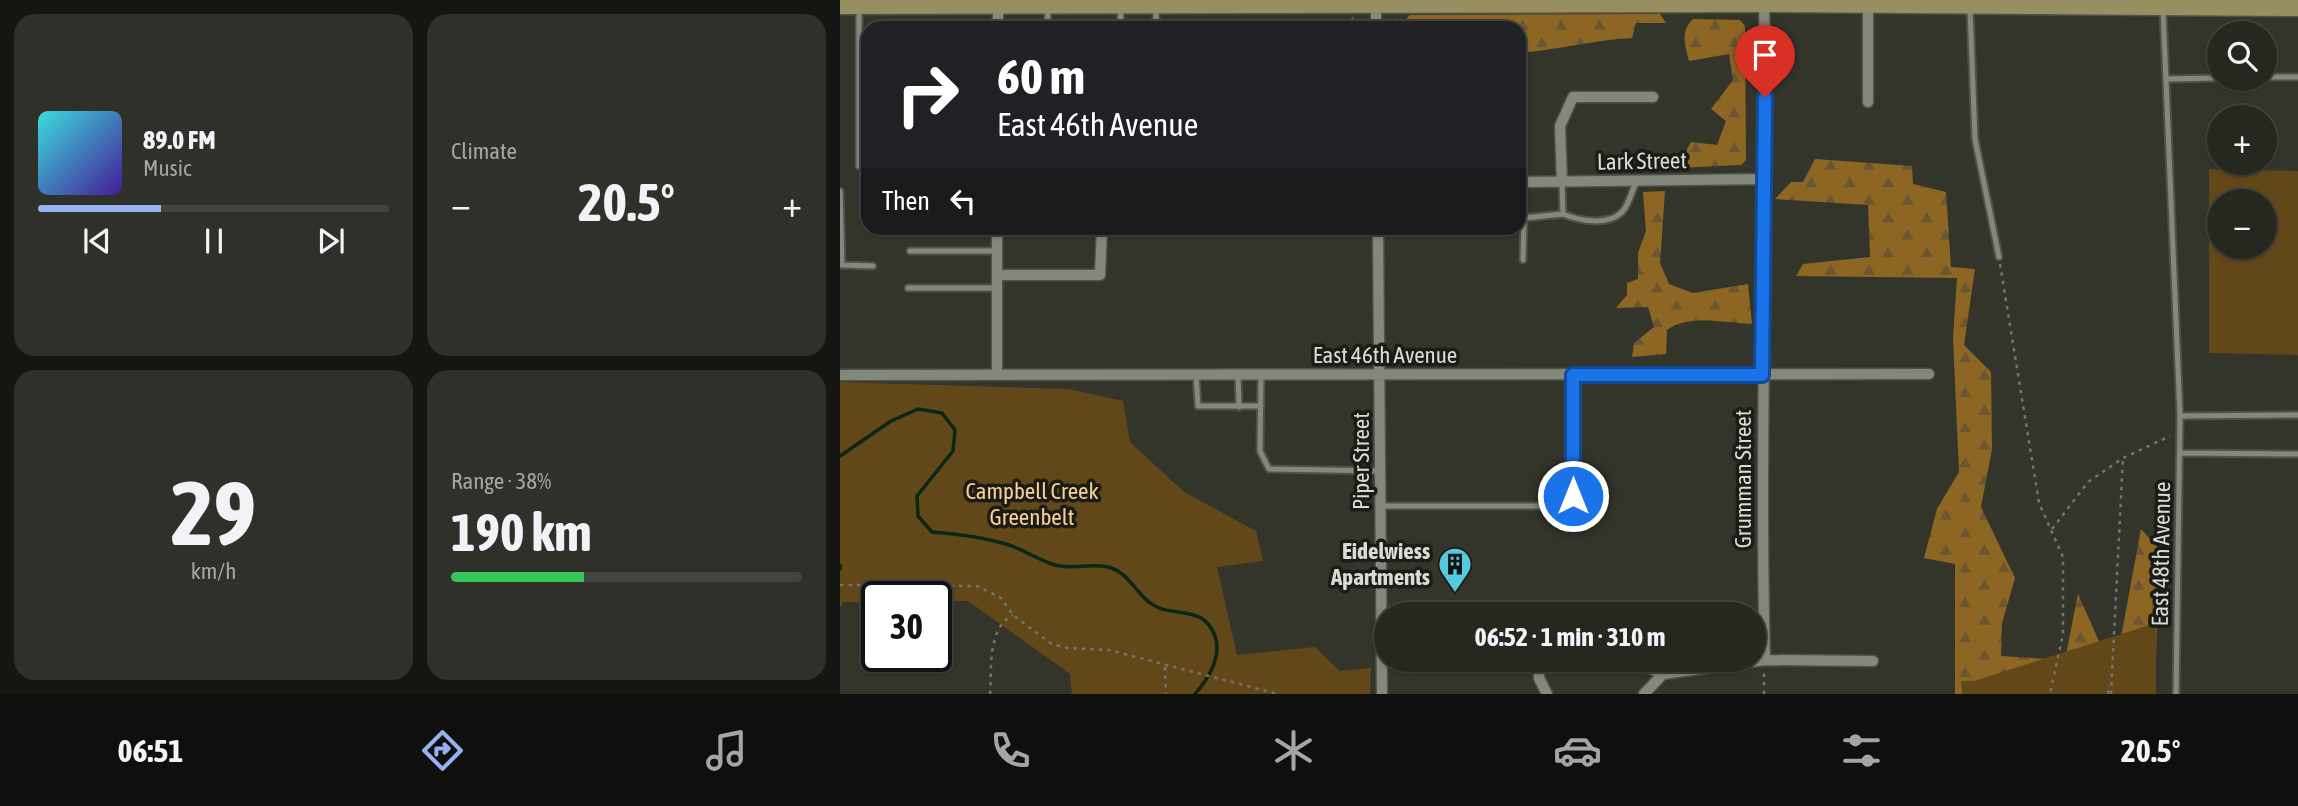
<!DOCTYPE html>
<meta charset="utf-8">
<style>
:root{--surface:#262820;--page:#2e3029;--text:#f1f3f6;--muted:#a4a6a5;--line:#42443e;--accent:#95b2f1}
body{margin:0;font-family:"Asap Condensed",sans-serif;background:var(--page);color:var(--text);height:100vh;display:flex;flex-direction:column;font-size:26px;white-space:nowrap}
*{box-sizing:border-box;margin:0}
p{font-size:23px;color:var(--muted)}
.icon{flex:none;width:38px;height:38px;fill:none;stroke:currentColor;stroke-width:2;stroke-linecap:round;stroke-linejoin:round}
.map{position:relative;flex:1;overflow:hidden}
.drawer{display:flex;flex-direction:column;gap:14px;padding:14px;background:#151612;width:840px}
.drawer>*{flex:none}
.banner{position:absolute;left:21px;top:21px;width:665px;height:214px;border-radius:21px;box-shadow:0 2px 5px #0004,0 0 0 2px var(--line);background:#202124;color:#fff;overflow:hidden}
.tools{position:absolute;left:1367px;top:21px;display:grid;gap:14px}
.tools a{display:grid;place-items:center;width:70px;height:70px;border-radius:50%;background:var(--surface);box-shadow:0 2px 5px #0004,0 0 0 2px var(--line);font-size:35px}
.speed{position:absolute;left:21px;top:581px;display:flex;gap:14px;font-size:35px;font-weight:700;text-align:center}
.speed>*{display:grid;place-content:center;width:91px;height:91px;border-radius:50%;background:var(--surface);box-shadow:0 2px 5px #0004,0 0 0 2px var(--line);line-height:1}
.speed .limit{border:4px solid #111;border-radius:10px;background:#fff;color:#111}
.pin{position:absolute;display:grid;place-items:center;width:60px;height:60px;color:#fff;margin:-72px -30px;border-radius:50% 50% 50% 0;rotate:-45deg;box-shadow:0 0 7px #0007}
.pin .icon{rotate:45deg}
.me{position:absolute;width:77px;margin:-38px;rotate:0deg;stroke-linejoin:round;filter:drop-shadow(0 0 5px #0008)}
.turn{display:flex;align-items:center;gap:24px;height:147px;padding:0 21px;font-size:32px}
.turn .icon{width:91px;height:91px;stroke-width:2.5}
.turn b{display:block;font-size:49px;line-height:60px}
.then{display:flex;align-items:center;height:66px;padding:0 21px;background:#0003;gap:14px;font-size:26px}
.big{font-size:52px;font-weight:700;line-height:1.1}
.drawer .card{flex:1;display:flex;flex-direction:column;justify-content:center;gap:10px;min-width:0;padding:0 24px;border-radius:21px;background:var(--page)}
.drawer .dial{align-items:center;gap:0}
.dial b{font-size:91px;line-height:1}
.song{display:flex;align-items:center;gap:21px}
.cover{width:84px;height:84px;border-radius:10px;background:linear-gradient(135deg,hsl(180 70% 55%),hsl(260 70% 35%))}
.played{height:7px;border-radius:4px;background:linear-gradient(90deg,var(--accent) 35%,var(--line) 35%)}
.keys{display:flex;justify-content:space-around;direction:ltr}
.heat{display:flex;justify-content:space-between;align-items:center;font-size:38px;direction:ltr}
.charge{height:10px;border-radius:5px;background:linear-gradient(90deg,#34c759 38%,var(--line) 0)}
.drawer .tiles{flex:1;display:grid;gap:14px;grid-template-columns:repeat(2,1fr)}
.trip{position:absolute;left:534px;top:602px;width:392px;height:70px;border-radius:35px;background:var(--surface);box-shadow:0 2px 5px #0004,0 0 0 2px var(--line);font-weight:700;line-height:70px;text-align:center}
.tab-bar{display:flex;height:112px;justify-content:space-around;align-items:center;background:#0f100d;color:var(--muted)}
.tab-bar .icon{width:49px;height:49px}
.tab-bar .current{color:var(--accent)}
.tab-bar b{font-size:32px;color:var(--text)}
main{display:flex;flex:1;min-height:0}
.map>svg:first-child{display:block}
.forest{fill:url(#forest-firs)}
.park{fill:#624719;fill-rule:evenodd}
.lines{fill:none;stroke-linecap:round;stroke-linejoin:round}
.stream{stroke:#0a2615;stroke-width:3.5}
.service-casing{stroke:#505249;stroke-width:9}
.minor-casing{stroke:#505249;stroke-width:13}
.primary-casing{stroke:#505249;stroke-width:19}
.path{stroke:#73756c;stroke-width:2.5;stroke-dasharray:3.5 5;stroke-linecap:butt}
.service{stroke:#84877b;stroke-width:5}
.minor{stroke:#84877b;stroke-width:10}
.primary{stroke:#978f61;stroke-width:16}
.route-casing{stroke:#114b97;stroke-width:18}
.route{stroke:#1a73e8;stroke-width:12}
.labels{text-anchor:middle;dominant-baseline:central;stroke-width:7;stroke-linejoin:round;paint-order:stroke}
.street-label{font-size:23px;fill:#dadbd4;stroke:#1b1c17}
.park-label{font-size:23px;fill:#fad194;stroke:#1b1c17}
.poi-label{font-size:23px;font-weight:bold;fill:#dadbd4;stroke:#1b1c17;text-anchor:end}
</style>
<main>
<section class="drawer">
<div class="tiles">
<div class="card">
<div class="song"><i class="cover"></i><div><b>89.0 FM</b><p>Music</p></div></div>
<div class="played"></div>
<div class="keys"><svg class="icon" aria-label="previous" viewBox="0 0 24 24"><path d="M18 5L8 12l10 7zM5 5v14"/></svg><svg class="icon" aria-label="pause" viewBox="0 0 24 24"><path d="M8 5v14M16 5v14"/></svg><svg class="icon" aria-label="next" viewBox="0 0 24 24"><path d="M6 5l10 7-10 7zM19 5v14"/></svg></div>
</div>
<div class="card"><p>Climate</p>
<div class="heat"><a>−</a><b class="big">20.5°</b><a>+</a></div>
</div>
<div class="card dial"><b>29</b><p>km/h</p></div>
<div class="card"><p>Range · 38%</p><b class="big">190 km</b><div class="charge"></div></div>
</div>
</section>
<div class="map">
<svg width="1458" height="694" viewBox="0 0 1458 694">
<defs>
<pattern id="forest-firs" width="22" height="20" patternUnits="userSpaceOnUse" patternTransform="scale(1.75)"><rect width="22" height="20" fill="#8e6624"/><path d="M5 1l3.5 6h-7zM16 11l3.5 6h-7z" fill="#6b5631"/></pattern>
</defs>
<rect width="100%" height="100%" fill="#33352b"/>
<path class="forest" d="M820,14L826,23H796L792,38C754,40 717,50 679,53V28H557L570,15Z
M853,19L900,20L905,26L906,160L901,165L837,168L851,142L877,145L886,121L871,109L893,80L889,54L849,61C845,45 840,32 853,19Z
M388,21L501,23L504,28H385Z
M975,159L1072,166L1073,184L1106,192L1111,267L1135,269L1124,345L1151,372L1152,449L1141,507L1175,578L1162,623L1161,656L1225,660L1238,594L1262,648L1280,643L1301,529L1319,549L1315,694H1115V564L1084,558L1097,509L1119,472L1113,338L1117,278L956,276L963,264L1030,257L1028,205L935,199L951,182H963Z
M825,191L820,263L829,284L853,293L908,284L912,324C887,323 848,314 827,330L826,354L792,357L794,343L814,327L808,307L776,308L787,295V283L798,279V253L806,231L803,192Z"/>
<path class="park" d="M1369,169L1458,171V355L1369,353ZM1379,201H1424V247H1379Z
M0,382L229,389L283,401L290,442L344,492L416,531L423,561L377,567L397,655L475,647L500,671L531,668L530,694H232L230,674L128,601H96V597H37V602H3L0,608Z
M1316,623V694H1122L1121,681H1134Z"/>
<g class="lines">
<path class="stream" d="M0,456L51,421L78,409L102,413L115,430L113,451L77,496L78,516L92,532C117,534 142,537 166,544C183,549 198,560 215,565C232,570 251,563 268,567C290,572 298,599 317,607C339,617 364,606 375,636C382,657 368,679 355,694
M0,565V569"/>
<defs>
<path id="service" d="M19,9V166
M316,9V28
M1130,9L1135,139L1159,257
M1323,10L1340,416L1458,415
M207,28L208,9
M280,28L281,9
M1424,77H1458
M1326,79L1379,78
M0,191L2,265L33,266
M723,214C740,221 768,226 782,212C789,205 792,191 796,182
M70,251H157
M683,260L684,218L723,214L722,182
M68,288H157
M398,374L399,407
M421,374L420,451L429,469L540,471
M356,375L358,406H421
M1340,453L1458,454
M541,506H712L733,496
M1336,694L1340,416"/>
<path id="minor" d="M924,4C929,223 919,441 925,660
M1028,5V102
M536,6V28
M158,28V1
M679,182L926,179
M722,182L720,126L733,97H813
M538,228L542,694
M157,275H260L262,228
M157,374V228
M0,375L1089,374
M733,375V496
M699,660V678L707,694
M799,660L802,665L823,674L925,660L1033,661
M804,694L823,674"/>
<path id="primary" d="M0,6L924,4L1458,8"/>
</defs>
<use href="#service" class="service-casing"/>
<use href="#minor" class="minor-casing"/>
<use href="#primary" class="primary-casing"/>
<path class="path" d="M512,18L517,26L525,25
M167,23L173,25L178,19
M546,23L554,22L558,18
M1160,264L1199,503L1223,557V634L1210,694
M1212,529L1248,482L1283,458L1330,436
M0,585L137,586L161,598L173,615L210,643L227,648L269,650L438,694
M325,667L326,694
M150,694C152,668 147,628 173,615
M924,694V670
M1268,694L1269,685
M1271,694L1283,458"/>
<use href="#service" class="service"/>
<use href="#minor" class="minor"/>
<use href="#primary" class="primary"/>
</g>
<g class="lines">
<defs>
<path id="route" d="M733,496V375H922L925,97"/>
</defs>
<use href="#route" class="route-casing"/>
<use href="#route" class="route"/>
</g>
<defs>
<symbol id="building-pin" viewBox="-11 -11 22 30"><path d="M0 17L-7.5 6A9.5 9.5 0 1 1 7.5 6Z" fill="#55cadf" stroke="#1b1c17"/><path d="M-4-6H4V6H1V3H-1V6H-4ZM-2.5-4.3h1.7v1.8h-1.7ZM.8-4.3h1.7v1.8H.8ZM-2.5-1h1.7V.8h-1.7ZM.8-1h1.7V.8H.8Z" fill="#111"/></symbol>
</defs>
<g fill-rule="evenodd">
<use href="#building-pin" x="596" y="545" width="38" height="52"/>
</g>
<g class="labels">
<g class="street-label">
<text transform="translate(802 161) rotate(-1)">Lark Street</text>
<text x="545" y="355">East 46th Avenue</text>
<text transform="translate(521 461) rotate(-90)">Piper Street</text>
<text transform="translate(903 479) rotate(-90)">Grumman Street</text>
<text transform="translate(1321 554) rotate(-89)">East 48th Avenue</text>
</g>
<g class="park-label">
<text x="192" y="491">Campbell Creek<tspan x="192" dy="26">Greenbelt</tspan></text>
</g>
<g class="poi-label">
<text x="590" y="551">Eidelwiess<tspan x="590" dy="26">Apartments</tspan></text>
</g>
</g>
</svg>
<div class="tools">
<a><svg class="icon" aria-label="search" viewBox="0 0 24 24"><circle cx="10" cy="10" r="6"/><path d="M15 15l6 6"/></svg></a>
<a>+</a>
<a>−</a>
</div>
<div class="speed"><div class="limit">30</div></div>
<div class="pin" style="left:925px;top:97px;background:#d93025"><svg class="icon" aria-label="arrive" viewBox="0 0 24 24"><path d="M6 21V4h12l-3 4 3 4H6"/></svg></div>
<svg class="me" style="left:733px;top:496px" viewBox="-20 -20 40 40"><circle r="17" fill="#1a73e8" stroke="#fff" stroke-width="3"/><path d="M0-11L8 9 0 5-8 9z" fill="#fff"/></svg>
<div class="trip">06:52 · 1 min · 310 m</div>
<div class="banner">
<div class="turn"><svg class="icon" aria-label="right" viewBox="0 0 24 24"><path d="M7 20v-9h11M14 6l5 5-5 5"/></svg><div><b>60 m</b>East 46th Avenue</div></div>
<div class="then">Then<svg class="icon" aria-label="left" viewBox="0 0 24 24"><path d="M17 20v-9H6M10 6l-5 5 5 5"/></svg></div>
</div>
</div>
</main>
<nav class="tab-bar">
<b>06:51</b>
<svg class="icon current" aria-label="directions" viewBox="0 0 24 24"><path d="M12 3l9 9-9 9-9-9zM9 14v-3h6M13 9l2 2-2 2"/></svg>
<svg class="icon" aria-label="music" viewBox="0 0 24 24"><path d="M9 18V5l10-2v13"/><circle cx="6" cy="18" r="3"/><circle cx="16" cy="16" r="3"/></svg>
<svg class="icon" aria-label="phone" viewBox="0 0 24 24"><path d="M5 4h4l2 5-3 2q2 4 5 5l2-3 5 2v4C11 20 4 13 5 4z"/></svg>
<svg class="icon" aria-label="climate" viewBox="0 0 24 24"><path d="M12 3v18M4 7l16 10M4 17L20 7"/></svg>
<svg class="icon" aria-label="car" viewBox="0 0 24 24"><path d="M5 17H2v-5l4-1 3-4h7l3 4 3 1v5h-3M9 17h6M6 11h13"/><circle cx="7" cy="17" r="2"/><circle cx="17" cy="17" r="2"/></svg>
<svg class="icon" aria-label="filters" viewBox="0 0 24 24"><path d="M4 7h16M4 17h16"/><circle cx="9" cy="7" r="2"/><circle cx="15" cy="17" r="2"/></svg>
<b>20.5°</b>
</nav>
